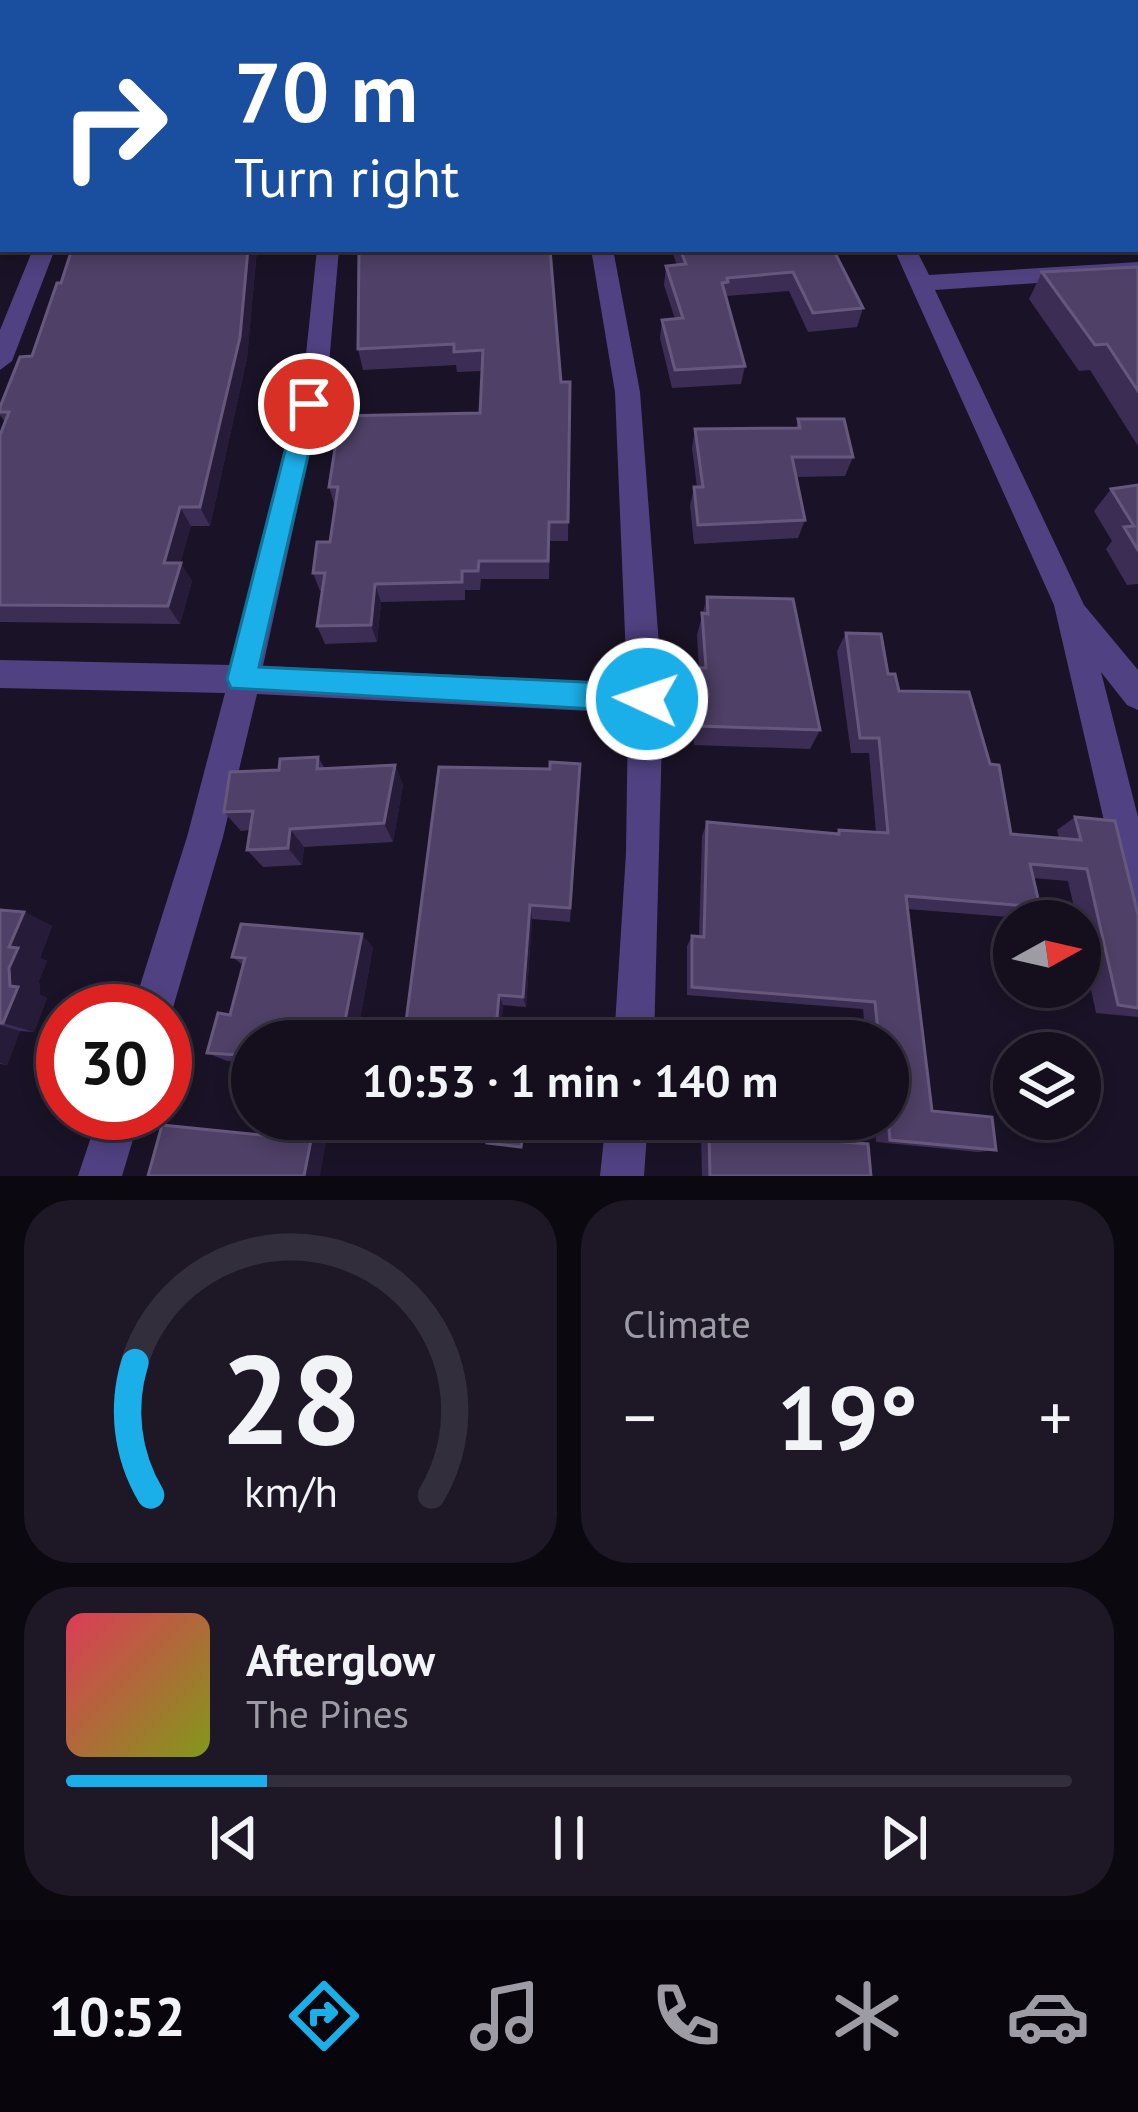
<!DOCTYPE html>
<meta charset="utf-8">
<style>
:root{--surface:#140e1d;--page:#1d1726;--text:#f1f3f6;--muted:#9d9ca4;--line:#332e3b;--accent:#1bafe9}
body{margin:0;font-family:"PT Sans",sans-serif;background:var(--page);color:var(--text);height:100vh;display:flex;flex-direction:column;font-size:45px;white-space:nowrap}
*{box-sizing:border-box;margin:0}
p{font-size:39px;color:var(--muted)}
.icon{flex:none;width:66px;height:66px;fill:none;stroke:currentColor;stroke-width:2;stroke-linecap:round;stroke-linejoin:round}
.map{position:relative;height:1176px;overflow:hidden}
.sheet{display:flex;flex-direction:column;gap:24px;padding:24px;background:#0b0810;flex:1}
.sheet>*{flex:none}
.hud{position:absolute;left:0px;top:0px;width:1140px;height:252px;box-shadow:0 6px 18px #0003,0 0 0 3px var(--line);background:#1a4fa0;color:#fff;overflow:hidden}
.needle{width:78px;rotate:82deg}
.tools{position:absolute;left:993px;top:900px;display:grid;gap:24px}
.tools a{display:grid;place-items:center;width:108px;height:108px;border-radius:50%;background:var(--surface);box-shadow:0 6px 18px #0003,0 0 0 3px var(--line);font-size:60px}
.speed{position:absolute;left:36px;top:984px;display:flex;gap:24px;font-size:60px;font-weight:700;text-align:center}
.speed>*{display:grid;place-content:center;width:156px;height:156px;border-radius:50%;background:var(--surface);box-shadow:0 6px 18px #0003,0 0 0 3px var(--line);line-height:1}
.speed .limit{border:18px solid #d22;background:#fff;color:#111}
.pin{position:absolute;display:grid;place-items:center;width:102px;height:102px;color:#fff;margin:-51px;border:6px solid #fff;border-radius:50%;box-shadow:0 3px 12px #0007}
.me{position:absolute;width:132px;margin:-66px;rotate:273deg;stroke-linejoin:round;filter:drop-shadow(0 0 9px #0008)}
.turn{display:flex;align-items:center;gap:42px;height:252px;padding:0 36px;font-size:54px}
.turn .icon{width:156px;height:156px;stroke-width:2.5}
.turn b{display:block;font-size:84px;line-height:102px}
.big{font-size:90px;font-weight:600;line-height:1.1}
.sheet .widget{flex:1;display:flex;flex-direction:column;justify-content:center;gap:18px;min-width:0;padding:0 42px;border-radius:48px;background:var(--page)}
.sheet .dial{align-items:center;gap:0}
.dial svg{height:312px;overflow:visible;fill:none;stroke:var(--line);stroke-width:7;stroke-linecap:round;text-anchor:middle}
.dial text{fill:var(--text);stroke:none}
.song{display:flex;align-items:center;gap:36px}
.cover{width:144px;height:144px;border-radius:18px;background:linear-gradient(135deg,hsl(350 70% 55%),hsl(70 70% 35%))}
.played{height:12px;border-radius:6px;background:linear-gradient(90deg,var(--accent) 20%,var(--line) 20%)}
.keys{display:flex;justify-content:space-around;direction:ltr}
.heat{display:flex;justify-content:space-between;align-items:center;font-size:66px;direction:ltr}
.sheet .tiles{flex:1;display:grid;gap:24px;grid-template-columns:1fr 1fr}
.widget:last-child{grid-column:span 2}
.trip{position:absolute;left:231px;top:1020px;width:678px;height:120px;border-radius:60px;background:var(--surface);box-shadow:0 6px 18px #0003,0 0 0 3px var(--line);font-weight:600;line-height:120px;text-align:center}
.dock{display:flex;height:192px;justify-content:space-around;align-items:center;background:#08060c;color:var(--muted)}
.dock .icon{width:84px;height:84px}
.dock .selected{color:var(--accent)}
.dock b{font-size:54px;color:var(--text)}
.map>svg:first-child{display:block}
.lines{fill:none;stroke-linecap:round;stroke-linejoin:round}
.minor{fill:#504282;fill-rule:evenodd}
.wall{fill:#3c2d54}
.shaded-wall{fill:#271b3a}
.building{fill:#4e4066;stroke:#66587d;stroke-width:3}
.route{fill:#1bafe9;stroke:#127297;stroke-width:3}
</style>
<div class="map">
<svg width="1138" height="1176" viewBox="0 0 1138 1176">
<rect width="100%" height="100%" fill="#1a1327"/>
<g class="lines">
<path class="minor" d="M526,0H542L543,3H527Z
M774,0H790L792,3H776Z
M1137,24H1138V34H1137Z
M1137,140H1138V153H1137Z
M33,249H55L12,361L0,370V330Z
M317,249H339L329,364L263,666L627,683L615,392L591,249H613L640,392L663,699L654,1041H614L626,853L628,713L257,694L223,837L172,1011L165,1025V1011H132L187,837L225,693L0,688V660L232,665L305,364Z
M894,249H916L929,275L1138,262V276L935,290L1084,605L1138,670V710L1127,705L1101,672L1138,817V908L1125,903L1120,890L1054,605Z
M99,1113H141L122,1176H78Z
M606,1119H648L644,1176H600Z"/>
</g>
<path class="wall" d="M72,249H257L247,358L210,526H191L180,563L192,581L180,624L0,622V435L5,422L0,415V407L32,356L61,283Z
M359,249L561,382H570L568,541H550L549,579H481L480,590H465V600L381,602L377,642L325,644L317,626L322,591H320L313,573L330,542L335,507L329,487L480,413L482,371L457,372L456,365L363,370L358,349Z
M671,249H833L863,308L857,327L808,332L789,291L726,296L745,366L741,384L672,388L660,338L662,320L675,319L664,285L666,266L677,265Z
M1138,267V446L1090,370L1079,371L1029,299L1042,272Z
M798,419L853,457L845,476L796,477L805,520L798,538L694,544L690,506L694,487H697L692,448L695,429L796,428Z
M1138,485V584L1127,585L1106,549L1112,541L1094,511L1111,489Z
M707,597L820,730L810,749L694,745L691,689L696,668H699L697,635Z
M846,633L888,674L899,691L1011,834L1059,838L1057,830L1075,817L1138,915V1017L1096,1013L1080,938V921H1077L1068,881L1033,878L1040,907L1022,918L907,909L932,1111L996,1150L978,1152L876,1142L874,1119H888V1041H866L863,1009L687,995V946L692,936L699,937L702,836L707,822L836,834L839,830L876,833L869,753H851L837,651Z
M318,757L325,769L395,765L403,785L393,842L304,847L302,865L263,867L247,850L250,830L241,831L224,812L279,770Z
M579,783L570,922L532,919L526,1007L503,1005L500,1041H408L404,1037Z
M0,910L24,912L52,926L40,958L47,961L39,980L40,995L47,998L34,1032L20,1031L7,1065L0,1064Z
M373,947L356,1041H252V1063L227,1061L207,1053L230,1015L243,965L232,957Z
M709,1131L871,1176H702L701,1135Z"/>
<path class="shaded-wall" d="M3,177V231L0,239V185Z
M248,249H257L247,358L210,526L200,507Z
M180,507L191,526L175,581L164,563Z
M181,563L192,581L180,624L168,606Z
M375,584L381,602L377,642L371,625Z
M395,765L403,785L393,842L384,823Z
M290,829L304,847L302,865L288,848Z
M530,905L532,919L526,1007L523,997Z
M24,912L52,926L40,958L47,961L39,980L40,995L47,998L34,1032L3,1023L10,986L9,947Z
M362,934L373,947L356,1041H341Z
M499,995L503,1005L500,1041H495Z
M0,1025L20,1031L7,1065L0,1063Z
M311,1140L326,1143L320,1176H304Z"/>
<path class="building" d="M0,0H498L499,3H3V177L0,185Z
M576,0H759L760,3H577Z
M72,249H248L240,337L200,507H180L164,563H181L168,606L0,605V435L9,412H0V407L20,357L32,356L57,283H61Z
M359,249H550L561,382H570L568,522H549L548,561H479L478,571H462V582L375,584L371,625L317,626L325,573H313L317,542H330L338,487H329L340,416L480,413L483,350L454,352V344L358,349Z
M680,249H833L863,308L813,313L793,272L727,278L728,282L722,283L745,366L675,370L662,320L683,318L666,266L686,264Z
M1138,267V391L1107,344L1095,345L1042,272Z
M798,419H844L853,457H792L805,520L698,525L694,487H703L695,429L800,428Z
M1138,485V550L1124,527L1134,526L1111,489Z
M707,597L793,599L820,730L699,726L696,668H706L702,613L708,614Z
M846,633L881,634L888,674H895L899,691L969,692L990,764L999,765L1011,834L1081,840L1075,817L1115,821L1138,915V1008L1118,1005L1087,869L1030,864L1040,907L906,896L932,1111L992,1117L996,1150L890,1140L888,1119V1041H879L875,1002L692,987V936L704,937L707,822L839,834V830L888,833L879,738H860Z
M318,757L317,769L395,765L384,823L290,829L288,848L247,850L253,811L224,812L230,772L279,770L280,759Z
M550,762L580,764L570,908L530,905L523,997L499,995L495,1041L404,1037L439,767L550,769Z
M0,910L24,912L9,947L18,948L9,968L10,986L18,987L3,1023H0Z
M241,924L362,934L341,1041H252V1056L207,1053L218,1013L230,1015L245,958L232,957Z
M491,1119H525L521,1147L487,1143Z
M529,1119H558V1124L529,1121Z
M162,1125L311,1140L304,1176H148Z
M709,1131L868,1144L871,1176H710Z"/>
<path class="route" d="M309,395L320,404L259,667L647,685L657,689L662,699L657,708L647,712L231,688L227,679L297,404Z"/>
</svg>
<div class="tools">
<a><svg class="needle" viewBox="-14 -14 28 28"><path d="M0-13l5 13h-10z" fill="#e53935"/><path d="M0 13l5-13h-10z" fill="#9d9ca4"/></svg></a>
<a><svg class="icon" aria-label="layers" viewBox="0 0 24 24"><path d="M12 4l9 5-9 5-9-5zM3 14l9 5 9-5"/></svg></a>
</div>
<div class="speed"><div class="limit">30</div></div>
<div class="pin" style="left:309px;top:404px;background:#d93025"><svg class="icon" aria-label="arrive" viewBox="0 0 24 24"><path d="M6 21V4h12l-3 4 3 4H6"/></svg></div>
<svg class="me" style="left:647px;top:699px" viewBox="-20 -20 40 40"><circle r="17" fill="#1bafe9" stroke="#fff" stroke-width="3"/><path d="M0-11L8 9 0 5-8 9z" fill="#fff"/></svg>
<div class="trip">10:53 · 1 min · 140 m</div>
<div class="hud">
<div class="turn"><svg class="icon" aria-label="right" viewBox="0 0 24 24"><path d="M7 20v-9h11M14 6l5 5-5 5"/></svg><div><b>70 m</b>Turn right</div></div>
</div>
</div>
<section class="sheet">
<div class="tiles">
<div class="widget dial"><svg viewBox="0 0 100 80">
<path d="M14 69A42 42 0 1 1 86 69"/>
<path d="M14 69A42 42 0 0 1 10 35" stroke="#1bafe9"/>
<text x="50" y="56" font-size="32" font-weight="700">28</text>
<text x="50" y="72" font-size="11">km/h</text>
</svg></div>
<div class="widget"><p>Climate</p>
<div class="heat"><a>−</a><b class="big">19°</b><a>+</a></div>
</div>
<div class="widget">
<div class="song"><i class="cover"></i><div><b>Afterglow</b><p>The Pines</p></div></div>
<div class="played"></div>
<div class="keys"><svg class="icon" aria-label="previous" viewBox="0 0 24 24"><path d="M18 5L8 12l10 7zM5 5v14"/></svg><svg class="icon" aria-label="pause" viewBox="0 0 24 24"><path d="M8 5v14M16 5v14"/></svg><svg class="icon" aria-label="next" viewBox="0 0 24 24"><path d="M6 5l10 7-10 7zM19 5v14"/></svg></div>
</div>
</div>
</section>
<nav class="dock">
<b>10:52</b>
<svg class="icon selected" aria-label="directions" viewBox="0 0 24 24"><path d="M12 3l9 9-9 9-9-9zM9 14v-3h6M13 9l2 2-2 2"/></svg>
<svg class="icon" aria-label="music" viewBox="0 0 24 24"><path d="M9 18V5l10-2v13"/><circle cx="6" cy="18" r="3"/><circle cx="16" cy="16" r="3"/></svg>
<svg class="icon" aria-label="phone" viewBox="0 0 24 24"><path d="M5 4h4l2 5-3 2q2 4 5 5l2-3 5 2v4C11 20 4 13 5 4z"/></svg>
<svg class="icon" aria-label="climate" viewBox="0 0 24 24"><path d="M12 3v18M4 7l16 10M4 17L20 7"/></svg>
<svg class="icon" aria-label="car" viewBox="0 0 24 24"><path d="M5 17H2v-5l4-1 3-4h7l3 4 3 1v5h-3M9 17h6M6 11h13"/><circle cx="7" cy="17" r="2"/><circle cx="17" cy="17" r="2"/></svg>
</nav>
